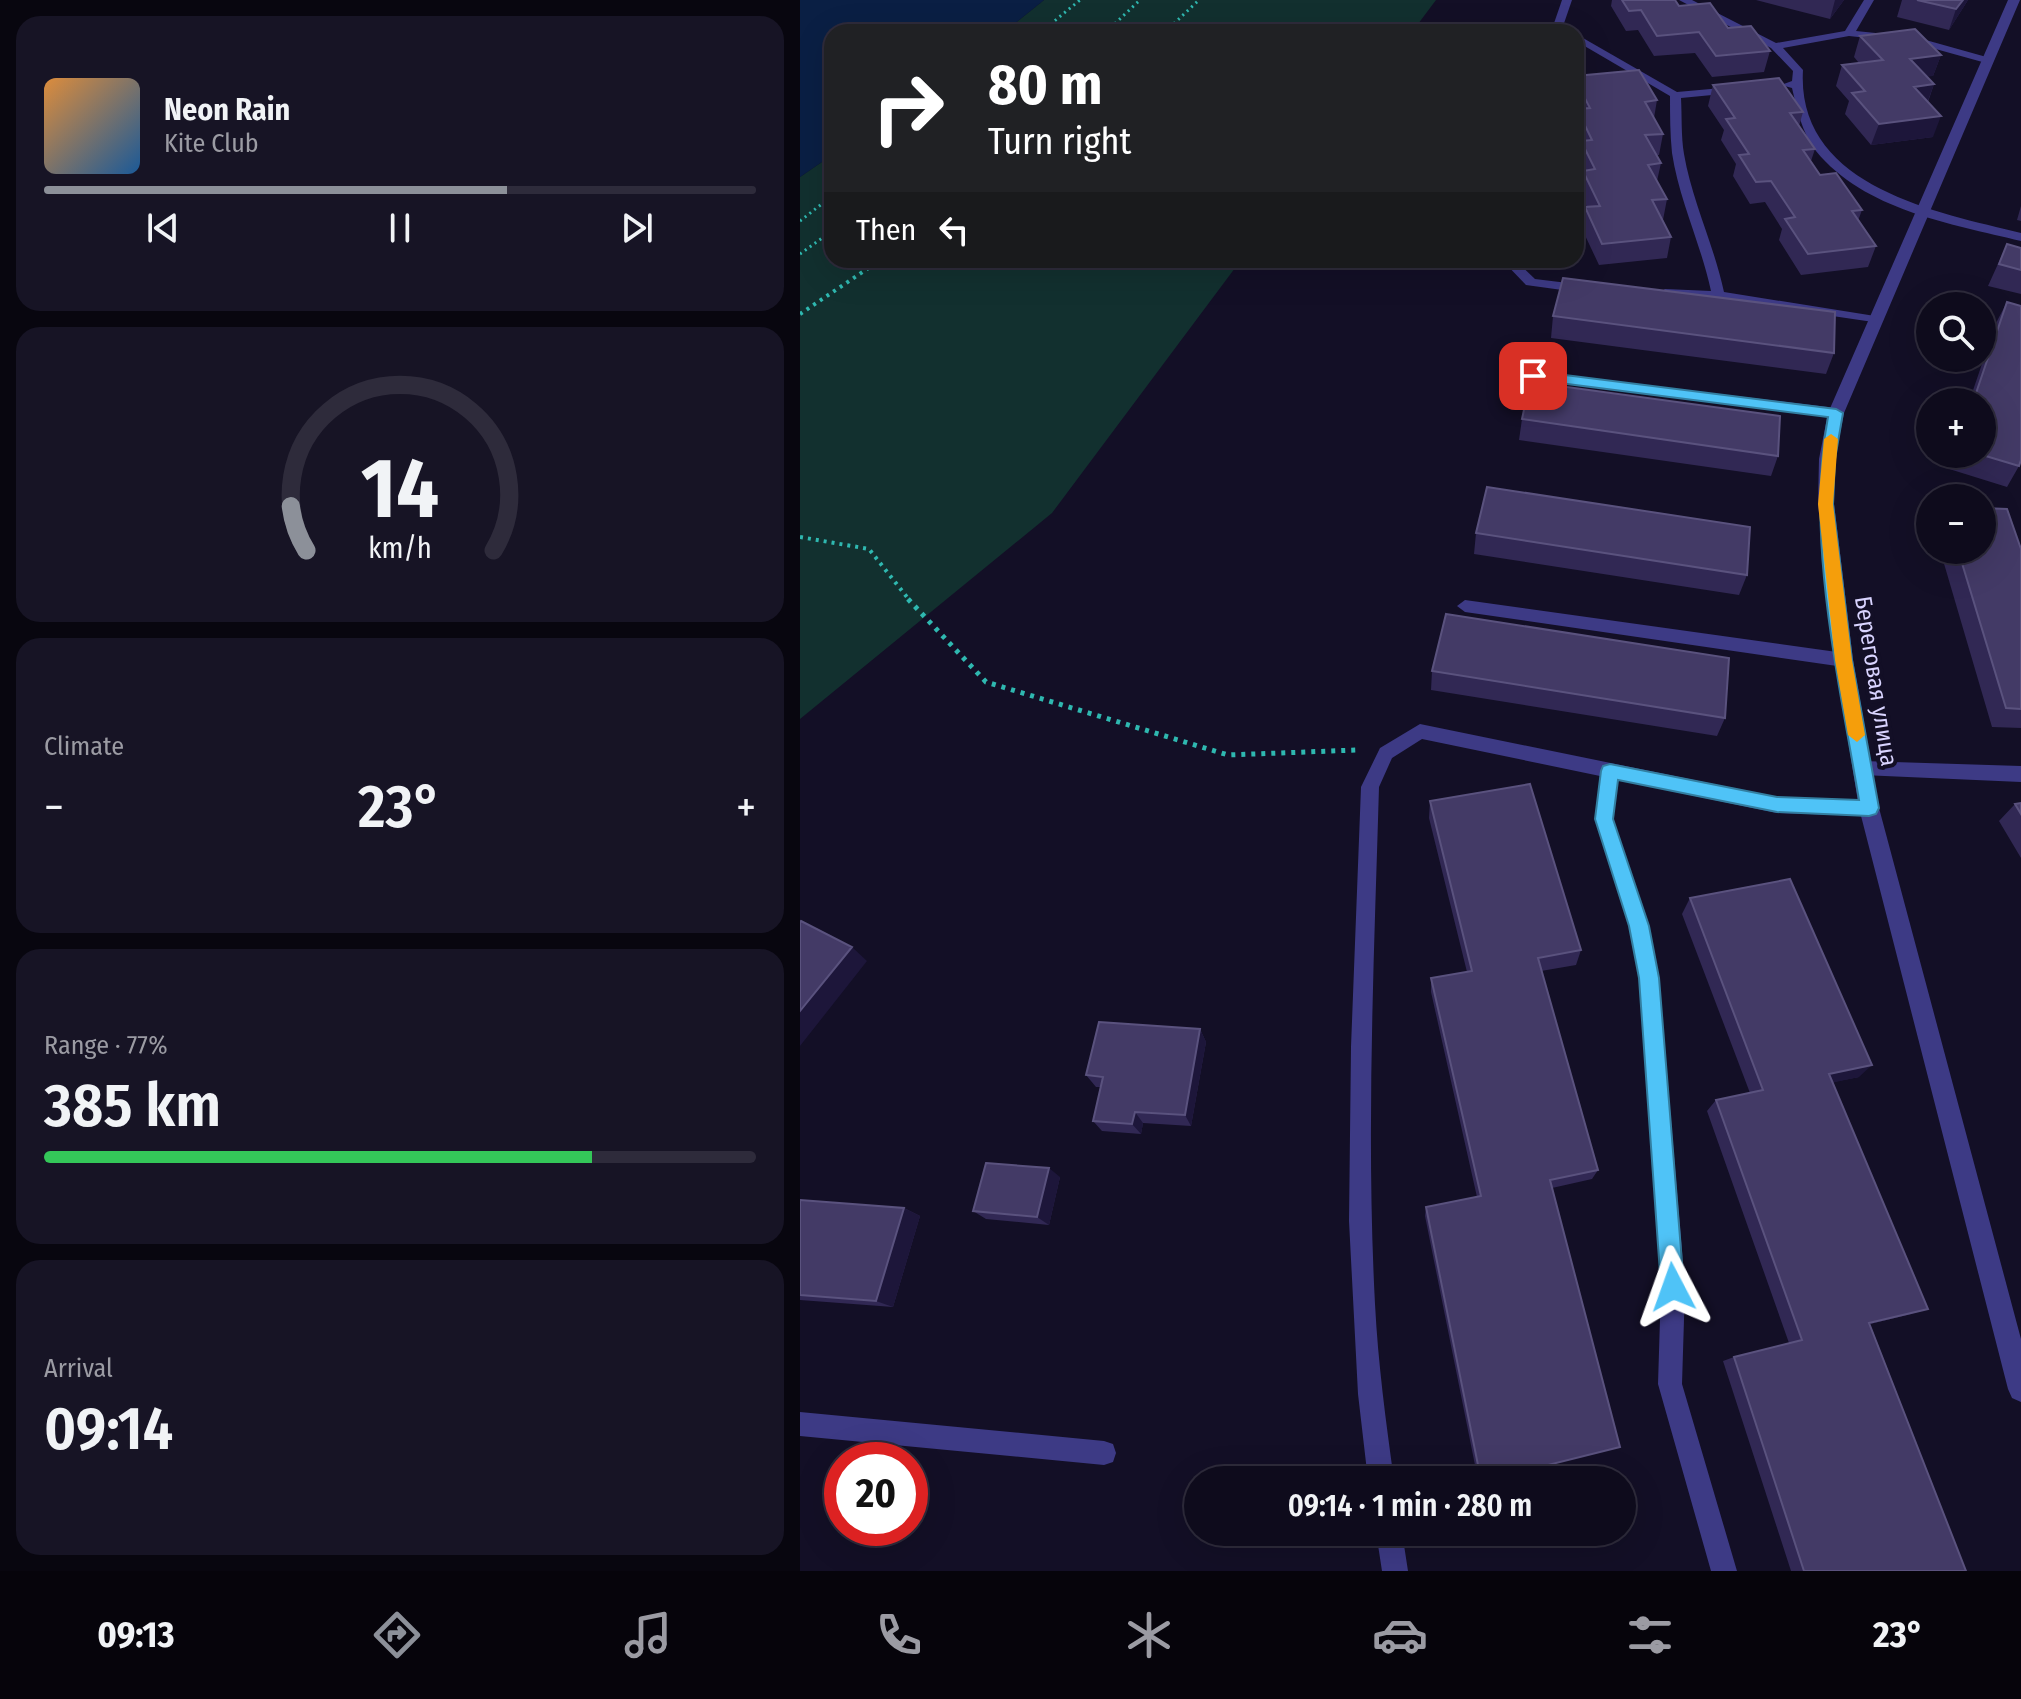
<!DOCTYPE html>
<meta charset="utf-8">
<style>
:root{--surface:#0e0b1c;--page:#171425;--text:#f1f3f6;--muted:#9b9ba3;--line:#2e2b3b;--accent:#8c9099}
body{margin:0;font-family:"Fira Sans Condensed",sans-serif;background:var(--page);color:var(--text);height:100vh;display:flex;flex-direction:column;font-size:30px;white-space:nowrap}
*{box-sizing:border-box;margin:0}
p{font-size:26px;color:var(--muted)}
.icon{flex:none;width:44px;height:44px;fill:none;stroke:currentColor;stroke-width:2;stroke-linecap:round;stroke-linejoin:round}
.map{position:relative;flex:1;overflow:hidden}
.sheet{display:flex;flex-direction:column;gap:16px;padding:16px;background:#08060f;width:800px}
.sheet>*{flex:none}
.top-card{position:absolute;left:24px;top:24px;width:760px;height:244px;border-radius:24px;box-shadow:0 8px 32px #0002,0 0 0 2px var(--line);background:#202124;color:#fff;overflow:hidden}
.buttons{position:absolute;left:1116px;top:292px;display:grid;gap:16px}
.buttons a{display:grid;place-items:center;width:80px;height:80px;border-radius:50%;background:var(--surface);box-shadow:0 8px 32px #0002,0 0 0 2px var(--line);font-size:40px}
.speed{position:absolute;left:24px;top:1442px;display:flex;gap:16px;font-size:40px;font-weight:700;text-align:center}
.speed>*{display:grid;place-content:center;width:104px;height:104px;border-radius:50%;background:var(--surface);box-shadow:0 8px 32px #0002,0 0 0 2px var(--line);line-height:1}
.speed .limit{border:12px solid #d22;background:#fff;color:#111}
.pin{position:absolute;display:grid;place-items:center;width:68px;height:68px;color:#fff;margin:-34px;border-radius:16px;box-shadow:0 4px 12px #0006}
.me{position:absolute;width:88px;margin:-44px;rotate:356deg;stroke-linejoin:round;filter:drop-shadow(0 0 6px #0008)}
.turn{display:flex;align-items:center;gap:28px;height:168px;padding:0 32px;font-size:36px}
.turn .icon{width:104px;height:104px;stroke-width:2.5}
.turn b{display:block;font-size:56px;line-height:68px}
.then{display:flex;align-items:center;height:76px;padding:0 32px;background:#0003;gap:16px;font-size:30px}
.big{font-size:60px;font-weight:600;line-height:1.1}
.sheet .card{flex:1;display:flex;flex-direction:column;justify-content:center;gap:12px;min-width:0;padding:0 28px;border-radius:24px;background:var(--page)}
.sheet .dial{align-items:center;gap:0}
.dial svg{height:208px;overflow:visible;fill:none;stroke:var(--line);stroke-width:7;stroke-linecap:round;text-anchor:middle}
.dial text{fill:var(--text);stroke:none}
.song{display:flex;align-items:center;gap:24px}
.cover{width:96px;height:96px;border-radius:12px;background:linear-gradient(135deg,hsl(30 70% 55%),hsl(210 70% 35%))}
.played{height:8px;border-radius:4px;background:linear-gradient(90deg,var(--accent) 65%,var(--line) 65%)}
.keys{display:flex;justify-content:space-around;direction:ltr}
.heat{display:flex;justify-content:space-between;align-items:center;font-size:44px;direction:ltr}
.charge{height:12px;border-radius:6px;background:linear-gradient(90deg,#34c759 77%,var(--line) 0)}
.trip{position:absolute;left:384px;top:1466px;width:452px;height:80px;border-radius:40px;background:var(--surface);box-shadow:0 8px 32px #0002,0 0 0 2px var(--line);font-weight:600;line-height:80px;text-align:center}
.tabs{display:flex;height:128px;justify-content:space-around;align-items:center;background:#06040b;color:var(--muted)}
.tabs .icon{width:56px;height:56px}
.tabs .active{color:var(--accent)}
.tabs b{font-size:36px;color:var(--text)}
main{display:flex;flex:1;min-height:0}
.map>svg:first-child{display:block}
.green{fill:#12302f}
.water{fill:#0a1f44}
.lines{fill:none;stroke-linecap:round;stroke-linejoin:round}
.path-far2{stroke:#2fb8b0;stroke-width:3;stroke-dasharray:2 4;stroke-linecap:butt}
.path-far1{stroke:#2fb8b0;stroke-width:4;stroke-dasharray:3 5;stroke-linecap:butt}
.path{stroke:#2fb8b0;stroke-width:5;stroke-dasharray:4 6;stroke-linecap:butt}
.lane{fill:#3d3a85;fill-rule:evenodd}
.street{fill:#3d3a85;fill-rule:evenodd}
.wall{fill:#312854}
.shaded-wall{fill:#1d163a}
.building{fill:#433a66;stroke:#5a527e;stroke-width:2}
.route{fill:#4fc3f7;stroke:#337fa1;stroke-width:2}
.slow{fill:#f59e0b}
.labels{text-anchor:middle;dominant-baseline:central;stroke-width:8;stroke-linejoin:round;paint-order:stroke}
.street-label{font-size:24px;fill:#d9d4ff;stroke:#130f26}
</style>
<main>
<section class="sheet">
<div class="card">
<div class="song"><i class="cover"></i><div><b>Neon Rain</b><p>Kite Club</p></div></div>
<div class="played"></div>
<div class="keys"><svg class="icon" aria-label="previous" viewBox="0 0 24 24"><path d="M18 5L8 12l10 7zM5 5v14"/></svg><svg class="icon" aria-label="pause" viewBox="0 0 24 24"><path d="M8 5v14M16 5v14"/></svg><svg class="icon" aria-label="next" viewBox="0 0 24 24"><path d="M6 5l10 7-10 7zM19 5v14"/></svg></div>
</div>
<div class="card dial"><svg viewBox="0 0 100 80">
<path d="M14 69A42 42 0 1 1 86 69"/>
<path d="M14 69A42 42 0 0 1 8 52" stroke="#8c9099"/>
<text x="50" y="56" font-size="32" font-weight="700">14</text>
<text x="50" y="72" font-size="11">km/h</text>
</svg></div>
<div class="card"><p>Climate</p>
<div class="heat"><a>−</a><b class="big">23°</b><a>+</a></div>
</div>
<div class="card"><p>Range · 77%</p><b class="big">385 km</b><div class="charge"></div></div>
<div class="card"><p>Arrival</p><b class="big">09:14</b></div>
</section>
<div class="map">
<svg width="1221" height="1571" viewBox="0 0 1221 1571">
<rect width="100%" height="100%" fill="#130f26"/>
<path class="green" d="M244,0H636L612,32H204Z
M32,155V260H441L252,513L0,719V177Z"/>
<path class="water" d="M0,0H244L204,32H32V155L0,177Z"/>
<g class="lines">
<path class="path-far2" d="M241,32L280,0
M306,32L340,0
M365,32L399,0
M0,221L32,196
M0,254L32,231
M73,265L81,260"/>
<path class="path-far1" d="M0,314L76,263
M0,537L69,549L110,601"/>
<path class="path" d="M108,599L186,682L428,755L557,750"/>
<path class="lane" d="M762,0H772L761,32H751Z
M879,0H892L976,43L1045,31L1064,0H1074L1056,31L1115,37L1190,58V62L1186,63L1114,43L1049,36L983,48L1003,70C996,186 1135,212 1221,233V241C1151,224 1064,210 1016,151C1002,133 997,109 992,88L981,85L992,81L993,71L971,48Z
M776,34L877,92L933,87L938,90L933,93L881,98C882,116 881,136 884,154C892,201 914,245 924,292L1075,316L1082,320L1080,323L918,299L860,296L859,293L865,289L911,291C901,244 879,200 872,153C870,134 870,115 870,96L776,41Z
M702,260H715L735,279L784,285L790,289L784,293L726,285Z
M733,372L1036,408L1043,413L1036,418L728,379V373Z
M665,600L1044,653L1052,660L1044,667L665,612L657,606Z
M620,724L977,797L1069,800L1075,802L1078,808L1075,814L1069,816L977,813L818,780L813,819L849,926L859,978L885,1287L882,1384L937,1571H911L858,1384L861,1287L839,978L829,926L795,819L800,776L622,739L592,758L579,787C574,959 566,1132 575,1304C578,1363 586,1422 594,1480H568L558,1394L549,1221L551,1047L561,787L580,748Z
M1062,761L1221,766V782L1062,775L1056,773L1053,768L1056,763Z
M0,1412L304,1441L313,1444L316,1453L313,1462L304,1465L0,1436Z
M576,1532H602L608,1571H582Z"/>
<path class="street" d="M1208,0H1220L1044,413L1035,459L1034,504L1053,660L1079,808L1221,1339V1402L1212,1398L1208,1389L1059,808L1035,660L1018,504L1019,459L1028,413Z"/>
</g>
<path class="wall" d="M812,0H875L879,6L928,28L970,51L964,72L912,77L895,53L854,56L838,30L826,31L811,6Z
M956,0H1044L1030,19Z
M1102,0H1168L1149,30L1097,17Z
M1060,36L1141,55L1133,76H1127L1134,84L1128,102L1133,137L1071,145L1045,114L1049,101L1036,86L1042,65L1059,63L1054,57Z
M776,76L857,100L854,118L863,134L859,155H856L861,163L857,181L867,199L863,220L871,237L867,258L799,265L782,229L785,207H787L780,192L783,172L779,163L781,144L776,134Z
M913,85L1003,112L999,126L1015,149L1011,161L1020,175L1062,210L1058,221L1076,246L1068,267L1001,275L979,240L982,229L965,202L950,204L933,176L936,164L921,140L924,130L908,106Z
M1221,206V221L1217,220Z
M1207,244L1221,248V294L1188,286Z
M1207,302L1219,466L1207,487L1146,468L1151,454H1182V402H1169L1196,323Z
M753,316L1034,353L1026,374L751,338Z
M722,419L978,456L971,476L719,440Z
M676,533L947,575L939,595L674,554Z
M1221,549V728L1192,727L1140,550Z
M632,671L925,718L917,736L631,690Z
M630,801L781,950L776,965L741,971L798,1170L792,1179L752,1188L688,1480H678L625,1216L626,1207L677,1197L631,992V978L667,972L629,818Z
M1221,803V858L1199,821L1215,804Z
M890,898L1059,1077L1033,1082L1111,1314L1070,1324L1166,1571H991L923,1361L934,1357L989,1343L907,1111L916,1100L950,1093L882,914Z
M400,1029L406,1042L391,1126L343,1123L341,1134L302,1131L293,1121L301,1087H296L286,1075Z
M260,1177L249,1225L186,1219L173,1211Z
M0,1201L104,1208L120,1216L93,1307L0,1300Z"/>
<path class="shaded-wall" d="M1035,0H1044L1030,19Z
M1163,0H1168L1149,30L1156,9Z
M1141,55L1133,76L1102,80L1110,59Z
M1134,84L1126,106L1114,87Z
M1141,116L1133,137L1071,145L1079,124Z
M52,947L67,961L0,1046V1011Z
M400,1029L406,1042L391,1126L385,1115Z
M1072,1065L1059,1077L1017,1086L1029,1074Z
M335,1112L343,1123L341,1134L332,1124Z
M249,1168L260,1177L249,1225L237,1217Z
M104,1208L120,1216L93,1307L76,1301Z
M1128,1309L1111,1314L1054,1328L1069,1323Z"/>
<path class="building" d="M822,0H875L879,6L910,3L928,28L951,26L970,51L916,56L899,32L857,36L841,10L829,11Z
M1117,0H1163L1156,9Z
M1115,29L1141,55L1110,59L1134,84L1114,87L1141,116L1079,124L1052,93L1065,91L1042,65L1083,60L1060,36Z
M839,70L857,100L845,102L863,134L845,135L861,163L848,165L867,199L852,200L871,237L802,244L785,207L800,206L783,171L795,169L781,141L792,140L777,109L790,108L776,81V76Z
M979,78L1003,112L990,113L1015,149L1003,150L1020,175L1036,173L1062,210L1052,211L1076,246L1008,254L985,219L995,217L971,181L956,182L939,155L949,154L926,119L935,118L913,85Z
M1207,244L1221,248V270L1199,264Z
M763,278L1035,312L1034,353L753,316Z
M1207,302L1221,306V460L1219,466L1179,454H1182V402H1173Z
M730,382L980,416L978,456L722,419Z
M687,487L950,527L947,575L676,533Z
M1182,508L1207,509L1221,549V709L1206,708L1158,550H1182Z
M646,614L929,658L925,718L632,671Z
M730,784L781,950L738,958L798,1170L750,1180L820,1447L688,1480H681L626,1207L681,1196L631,978L672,971L630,801Z
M1221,803V814L1215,804Z
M990,879L1072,1065L1029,1074L1128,1309L1069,1323L1166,1571H1004L934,1357L1002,1340L916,1100L963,1090L890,898Z
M1,921L52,947L0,1011V922Z
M299,1022L400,1029L385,1115L335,1112L332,1124L293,1121L303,1077L286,1075Z
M186,1163L249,1168L237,1217L173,1211Z
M0,1200L104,1208L76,1301L0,1295Z"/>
<path class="route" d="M733,371L1036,409L1043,413L1035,459L1033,504L1052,660L1079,808L1076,814L1069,816L977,812L818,780L813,819L849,926L859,978L884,1287L881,1296L873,1299L865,1296L861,1287L839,978L829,926L795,819L801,771L803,766L810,764L977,797L1059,800C1039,680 1005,537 1028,417L728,379L726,376Z"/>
<path class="slow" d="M1031,434L1038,439L1033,504L1052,660L1065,735L1057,742L1048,735L1035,660L1018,504L1024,439Z"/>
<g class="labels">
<g class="street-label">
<text transform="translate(1076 681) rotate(81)">Береговая улица</text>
</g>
</g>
</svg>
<div class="buttons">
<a><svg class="icon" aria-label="search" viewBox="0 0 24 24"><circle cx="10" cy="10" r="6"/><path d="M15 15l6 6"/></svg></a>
<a>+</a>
<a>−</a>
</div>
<div class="speed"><div class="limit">20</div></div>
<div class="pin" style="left:733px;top:376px;background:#d93025"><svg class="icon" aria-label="arrive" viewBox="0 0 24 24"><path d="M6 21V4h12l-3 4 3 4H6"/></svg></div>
<svg class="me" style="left:873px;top:1287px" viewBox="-20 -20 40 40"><path d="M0-17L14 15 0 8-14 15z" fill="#4fc3f7" stroke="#fff" stroke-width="4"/></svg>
<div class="trip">09:14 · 1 min · 280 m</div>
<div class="top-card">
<div class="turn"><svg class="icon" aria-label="right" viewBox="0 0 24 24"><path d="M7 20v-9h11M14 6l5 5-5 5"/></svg><div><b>80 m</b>Turn right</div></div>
<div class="then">Then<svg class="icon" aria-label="left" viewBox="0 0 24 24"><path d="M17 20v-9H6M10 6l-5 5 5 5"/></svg></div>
</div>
</div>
</main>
<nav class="tabs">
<b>09:13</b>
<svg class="icon active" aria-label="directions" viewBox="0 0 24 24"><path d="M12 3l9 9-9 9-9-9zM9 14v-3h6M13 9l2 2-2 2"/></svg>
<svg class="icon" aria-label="music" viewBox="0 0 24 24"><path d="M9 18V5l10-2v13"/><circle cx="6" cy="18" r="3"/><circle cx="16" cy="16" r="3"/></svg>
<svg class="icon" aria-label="phone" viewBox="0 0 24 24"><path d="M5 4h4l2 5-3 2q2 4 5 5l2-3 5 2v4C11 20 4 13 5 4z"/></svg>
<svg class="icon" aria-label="climate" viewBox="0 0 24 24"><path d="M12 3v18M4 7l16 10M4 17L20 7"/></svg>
<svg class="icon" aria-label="car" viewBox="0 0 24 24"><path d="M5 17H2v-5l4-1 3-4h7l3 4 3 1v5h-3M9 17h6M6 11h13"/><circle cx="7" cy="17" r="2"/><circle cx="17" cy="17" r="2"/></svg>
<svg class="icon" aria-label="filters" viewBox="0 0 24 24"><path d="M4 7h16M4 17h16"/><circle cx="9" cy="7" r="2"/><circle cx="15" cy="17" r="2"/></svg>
<b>23°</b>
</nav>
